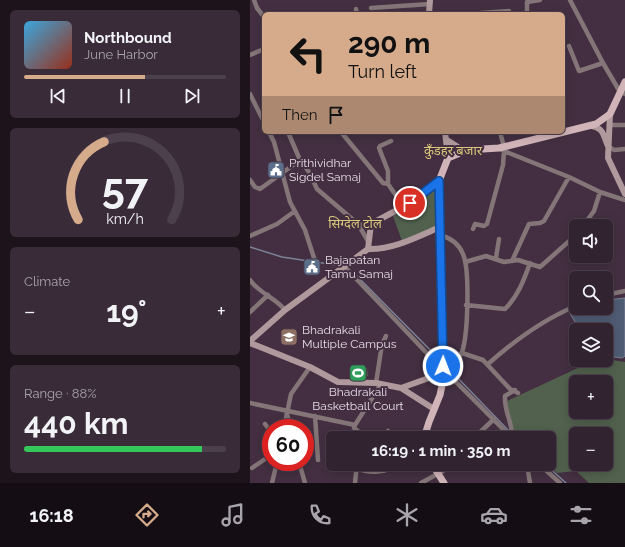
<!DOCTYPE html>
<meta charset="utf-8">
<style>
:root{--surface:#322331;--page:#3a2b39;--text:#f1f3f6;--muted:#a8a4ab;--line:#4d404d;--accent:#d6ab8b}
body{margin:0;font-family:Raleway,"Noto Sans Devanagari",sans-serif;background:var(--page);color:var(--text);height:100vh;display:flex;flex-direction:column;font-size:15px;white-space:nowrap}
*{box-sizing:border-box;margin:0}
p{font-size:13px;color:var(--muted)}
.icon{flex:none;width:22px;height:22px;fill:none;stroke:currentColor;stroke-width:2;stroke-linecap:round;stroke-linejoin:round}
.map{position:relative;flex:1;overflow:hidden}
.details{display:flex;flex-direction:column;gap:10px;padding:10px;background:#1c131b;width:250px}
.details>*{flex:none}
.hud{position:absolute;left:12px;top:12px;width:303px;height:122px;border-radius:6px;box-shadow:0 2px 10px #0003,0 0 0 1px var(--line);background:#d6ab8b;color:#111;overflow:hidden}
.controls{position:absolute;left:319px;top:219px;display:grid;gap:8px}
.controls a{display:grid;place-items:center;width:44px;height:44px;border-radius:6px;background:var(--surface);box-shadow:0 2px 10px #0003,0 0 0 1px var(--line);font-size:20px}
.speed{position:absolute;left:12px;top:419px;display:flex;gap:8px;font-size:20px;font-weight:700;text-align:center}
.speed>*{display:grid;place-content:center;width:52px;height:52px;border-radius:50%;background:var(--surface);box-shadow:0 2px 10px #0003,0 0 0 1px var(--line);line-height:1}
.speed .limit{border:6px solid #d22;background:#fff;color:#111}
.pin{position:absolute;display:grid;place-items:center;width:34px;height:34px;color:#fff;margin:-17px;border:2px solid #fff;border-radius:50%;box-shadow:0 1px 4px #0007}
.me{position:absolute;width:44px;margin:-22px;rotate:1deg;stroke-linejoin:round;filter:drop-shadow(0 0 3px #0008)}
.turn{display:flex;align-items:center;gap:14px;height:84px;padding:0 20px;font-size:18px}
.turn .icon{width:52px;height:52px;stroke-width:2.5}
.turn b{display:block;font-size:28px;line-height:34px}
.then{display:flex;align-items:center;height:38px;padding:0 20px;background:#0003;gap:8px;font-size:15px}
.big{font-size:30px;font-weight:700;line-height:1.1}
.details .tile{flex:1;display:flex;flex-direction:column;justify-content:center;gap:6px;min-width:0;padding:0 14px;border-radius:6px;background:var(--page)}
.details .dial{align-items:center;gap:0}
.dial svg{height:104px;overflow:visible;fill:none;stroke:var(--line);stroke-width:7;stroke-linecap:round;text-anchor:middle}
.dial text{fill:var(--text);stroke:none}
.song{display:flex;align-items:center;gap:12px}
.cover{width:48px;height:48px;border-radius:6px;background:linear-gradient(135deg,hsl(200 70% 55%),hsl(10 70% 35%))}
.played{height:4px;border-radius:2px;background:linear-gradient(90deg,var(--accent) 60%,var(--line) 60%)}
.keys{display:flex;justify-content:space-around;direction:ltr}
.heat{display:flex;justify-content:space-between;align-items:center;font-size:22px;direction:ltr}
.charge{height:6px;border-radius:3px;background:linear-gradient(90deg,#34c759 88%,var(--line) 0)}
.trip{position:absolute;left:76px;top:431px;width:230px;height:40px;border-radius:6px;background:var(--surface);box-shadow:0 2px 10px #0003,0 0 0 1px var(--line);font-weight:700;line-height:40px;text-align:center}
.tab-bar{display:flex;height:64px;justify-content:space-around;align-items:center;background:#140e14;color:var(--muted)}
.tab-bar .icon{width:28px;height:28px}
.tab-bar .current{color:var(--accent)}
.tab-bar b{font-size:18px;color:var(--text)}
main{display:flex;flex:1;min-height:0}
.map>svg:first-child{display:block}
.green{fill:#52614e;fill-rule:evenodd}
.water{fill:#505c74;stroke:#7d8296}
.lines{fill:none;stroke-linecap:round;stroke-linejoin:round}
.stream{stroke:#7d8296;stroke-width:1.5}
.street{stroke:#847678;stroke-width:4.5}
.secondary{stroke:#b0999c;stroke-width:6}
.primary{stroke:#d1b4b8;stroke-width:7}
.route-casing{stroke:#114b97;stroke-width:10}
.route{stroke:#1a73e8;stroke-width:7}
.labels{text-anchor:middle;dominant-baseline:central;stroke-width:4;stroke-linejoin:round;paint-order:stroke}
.poi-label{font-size:12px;fill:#e7dbe6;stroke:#432f41;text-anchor:start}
.neighbourhood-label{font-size:13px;fill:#dcc87b;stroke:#432f41}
</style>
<main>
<section class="details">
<div class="tile">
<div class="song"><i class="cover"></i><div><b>Northbound</b><p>June Harbor</p></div></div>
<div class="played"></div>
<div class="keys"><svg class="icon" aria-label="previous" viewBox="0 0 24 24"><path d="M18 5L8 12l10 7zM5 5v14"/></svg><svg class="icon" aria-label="pause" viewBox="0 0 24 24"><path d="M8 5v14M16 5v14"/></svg><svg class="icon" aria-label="next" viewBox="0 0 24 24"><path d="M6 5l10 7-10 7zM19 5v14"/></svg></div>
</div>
<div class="tile dial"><svg viewBox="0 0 100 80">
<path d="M14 69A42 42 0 1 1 86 69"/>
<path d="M14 69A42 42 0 0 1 34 9" stroke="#d6ab8b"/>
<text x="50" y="56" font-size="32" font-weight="700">57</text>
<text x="50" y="72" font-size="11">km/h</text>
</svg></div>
<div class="tile"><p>Climate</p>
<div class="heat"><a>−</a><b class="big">19°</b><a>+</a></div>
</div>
<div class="tile"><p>Range · 88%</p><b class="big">440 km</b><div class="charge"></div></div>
</section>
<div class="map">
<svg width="375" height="483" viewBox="0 0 375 483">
<rect width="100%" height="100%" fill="#432f41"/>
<path class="green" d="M185,187L188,226L152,241L143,216L166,204Z
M356,359L375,362V483H339L326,471L307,473L297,464H299V438H265L262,435L255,402L345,360ZM326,382H356V412H326ZM326,434H356V464H326Z
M117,368L118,376L100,378L99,370Z"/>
<path class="water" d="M375,298V356L372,358L356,356V330H330L319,312L331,308H356V300Z"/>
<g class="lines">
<path class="stream" d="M0,247L32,257L92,266
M104,273L190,360
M201,371L261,433
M295,464L316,483"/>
<path class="street" d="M4,0L7,8L14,17
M320,0L353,63L370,92L375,94
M121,8L180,4
M106,9L107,14
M231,13L259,11
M193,14H213
M277,14V2L290,0
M319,46L329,71L353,63
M0,55L14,49
M0,94L14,122
M361,125H375
M19,132L24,142L40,202L55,230L65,261
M38,132L50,160L59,172L67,189L108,224H121
M91,132L133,183L138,184L154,207
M250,132L254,147
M358,146L364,150L375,149
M249,148L254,151L319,177L350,192L375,200
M0,180L5,187L10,189L50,160
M138,184V171L129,148L130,146L141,141
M108,224L118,241
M333,226L344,211L350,192
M223,229L225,224L234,226L237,224L253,165L254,151
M190,235C201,238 209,244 213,254C220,270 218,335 212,352C209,358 203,364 198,369
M0,236L27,224L45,211
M246,258L249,239
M262,261L279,224L290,223L294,221L319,177
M215,262L236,256L254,262L268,260L290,267L326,235
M95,267L190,367
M0,280C9,293 24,297 35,310
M356,295L375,291
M216,305L255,309C268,296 274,280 280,263
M0,312L18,295
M212,353L233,360L260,389L268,393
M238,364C264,341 294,319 326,306
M198,374L262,438
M126,383L132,344L136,336
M0,403L105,425
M36,411L41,428
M65,416L68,460
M15,424L21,432
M105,425L131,384
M105,425L104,428L117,438
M34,428L41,394L60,367
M138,431L143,438
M224,438L244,419
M262,438C263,422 254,413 255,396L265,390
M49,462L55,483
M289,464L310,483
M2,468L21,455
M106,468C119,474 137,473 148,464
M22,483L27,462
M105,483L107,464
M171,483L193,471L199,464
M280,483L278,471L284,464"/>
<path class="secondary" d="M179,14L180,0
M360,114L358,158L375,194
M342,126C355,129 353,136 358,146
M195,132L198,158
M197,140L211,149L217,150
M118,249C142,250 167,237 190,227
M0,341L35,310L118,249L121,224L160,203L189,181
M0,343L60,367L88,382L126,383L151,388L184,409
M151,388L190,374"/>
<path class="primary" d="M193,366L189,181L198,158L217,150L249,148L346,124L360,114L375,82
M193,366L199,371L197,375L194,376
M193,366L189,371L190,374L194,376
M174,438L179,422L190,395L194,376
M182,464L194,483"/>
</g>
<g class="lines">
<defs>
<path id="route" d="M160,203L189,181L193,366"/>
</defs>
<use href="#route" class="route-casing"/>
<use href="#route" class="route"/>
</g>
<defs>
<symbol id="civic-square" viewBox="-11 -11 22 22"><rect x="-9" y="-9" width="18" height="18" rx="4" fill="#5c6f8a" stroke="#432f41"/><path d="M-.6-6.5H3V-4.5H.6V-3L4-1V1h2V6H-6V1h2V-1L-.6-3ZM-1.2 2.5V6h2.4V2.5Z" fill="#fff"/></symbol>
<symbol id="university-square" viewBox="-11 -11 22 22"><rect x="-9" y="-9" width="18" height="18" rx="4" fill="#8d6e63" stroke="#432f41"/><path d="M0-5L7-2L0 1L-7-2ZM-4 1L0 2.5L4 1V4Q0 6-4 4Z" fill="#fff"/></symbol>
<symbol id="stadium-square" viewBox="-11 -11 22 22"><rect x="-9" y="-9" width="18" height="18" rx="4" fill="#2e9e5b" stroke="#432f41"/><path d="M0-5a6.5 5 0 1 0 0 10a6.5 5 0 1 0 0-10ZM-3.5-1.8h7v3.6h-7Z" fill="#fff"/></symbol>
</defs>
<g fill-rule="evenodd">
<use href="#civic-square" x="16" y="160" width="20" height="20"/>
<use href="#civic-square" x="52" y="257" width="20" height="20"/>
<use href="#university-square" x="29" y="327" width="20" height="20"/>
<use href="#stadium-square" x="98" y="363" width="20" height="20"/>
</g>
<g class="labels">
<g class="poi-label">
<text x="39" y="163">Prithividhar<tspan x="39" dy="14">Sigdel Samaj</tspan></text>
<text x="75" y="260">Bajapatan<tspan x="75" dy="14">Tamu Samaj</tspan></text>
<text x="52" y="330">Bhadrakali<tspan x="52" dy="14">Multiple Campus</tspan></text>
<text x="108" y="392" text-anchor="middle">Bhadrakali<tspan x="108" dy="14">Basketball Court</tspan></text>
</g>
<g class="neighbourhood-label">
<text x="203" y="150">कुँडहर बजार</text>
<text x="105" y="223">सिग्देल टोल</text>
</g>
</g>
</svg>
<div class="controls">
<a><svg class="icon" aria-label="sound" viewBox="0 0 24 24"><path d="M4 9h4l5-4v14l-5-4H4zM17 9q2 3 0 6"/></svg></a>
<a><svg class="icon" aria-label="search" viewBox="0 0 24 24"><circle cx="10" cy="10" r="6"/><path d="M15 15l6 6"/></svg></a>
<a><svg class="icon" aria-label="layers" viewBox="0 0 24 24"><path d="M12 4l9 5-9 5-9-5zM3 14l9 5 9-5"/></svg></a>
<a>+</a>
<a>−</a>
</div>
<div class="speed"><div class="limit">60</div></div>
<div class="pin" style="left:160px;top:203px;background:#d93025"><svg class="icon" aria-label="arrive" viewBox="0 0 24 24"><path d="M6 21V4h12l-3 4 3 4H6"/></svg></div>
<svg class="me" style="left:193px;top:366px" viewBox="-20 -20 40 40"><circle r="17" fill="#1a73e8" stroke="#fff" stroke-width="3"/><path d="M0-11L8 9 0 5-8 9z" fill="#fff"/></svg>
<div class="trip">16:19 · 1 min · 350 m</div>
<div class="hud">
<div class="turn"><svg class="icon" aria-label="left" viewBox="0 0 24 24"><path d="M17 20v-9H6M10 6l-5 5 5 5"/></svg><div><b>290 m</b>Turn left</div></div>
<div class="then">Then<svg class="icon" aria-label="arrive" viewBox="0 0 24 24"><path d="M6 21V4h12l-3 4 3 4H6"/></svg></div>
</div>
</div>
</main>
<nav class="tab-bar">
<b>16:18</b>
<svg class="icon current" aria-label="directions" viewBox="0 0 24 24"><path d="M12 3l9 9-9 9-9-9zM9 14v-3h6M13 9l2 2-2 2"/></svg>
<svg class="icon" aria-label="music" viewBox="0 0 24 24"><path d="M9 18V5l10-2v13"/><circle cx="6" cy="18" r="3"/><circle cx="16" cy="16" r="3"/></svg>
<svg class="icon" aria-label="phone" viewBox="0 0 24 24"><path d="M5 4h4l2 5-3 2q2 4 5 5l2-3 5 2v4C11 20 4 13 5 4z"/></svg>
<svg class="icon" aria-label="climate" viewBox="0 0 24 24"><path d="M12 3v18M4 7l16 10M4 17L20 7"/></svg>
<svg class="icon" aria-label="car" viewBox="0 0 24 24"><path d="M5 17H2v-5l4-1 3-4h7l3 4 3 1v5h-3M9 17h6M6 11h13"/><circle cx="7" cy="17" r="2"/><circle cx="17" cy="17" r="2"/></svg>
<svg class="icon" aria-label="filters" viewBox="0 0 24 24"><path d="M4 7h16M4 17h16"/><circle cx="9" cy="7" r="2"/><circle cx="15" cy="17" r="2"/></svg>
</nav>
